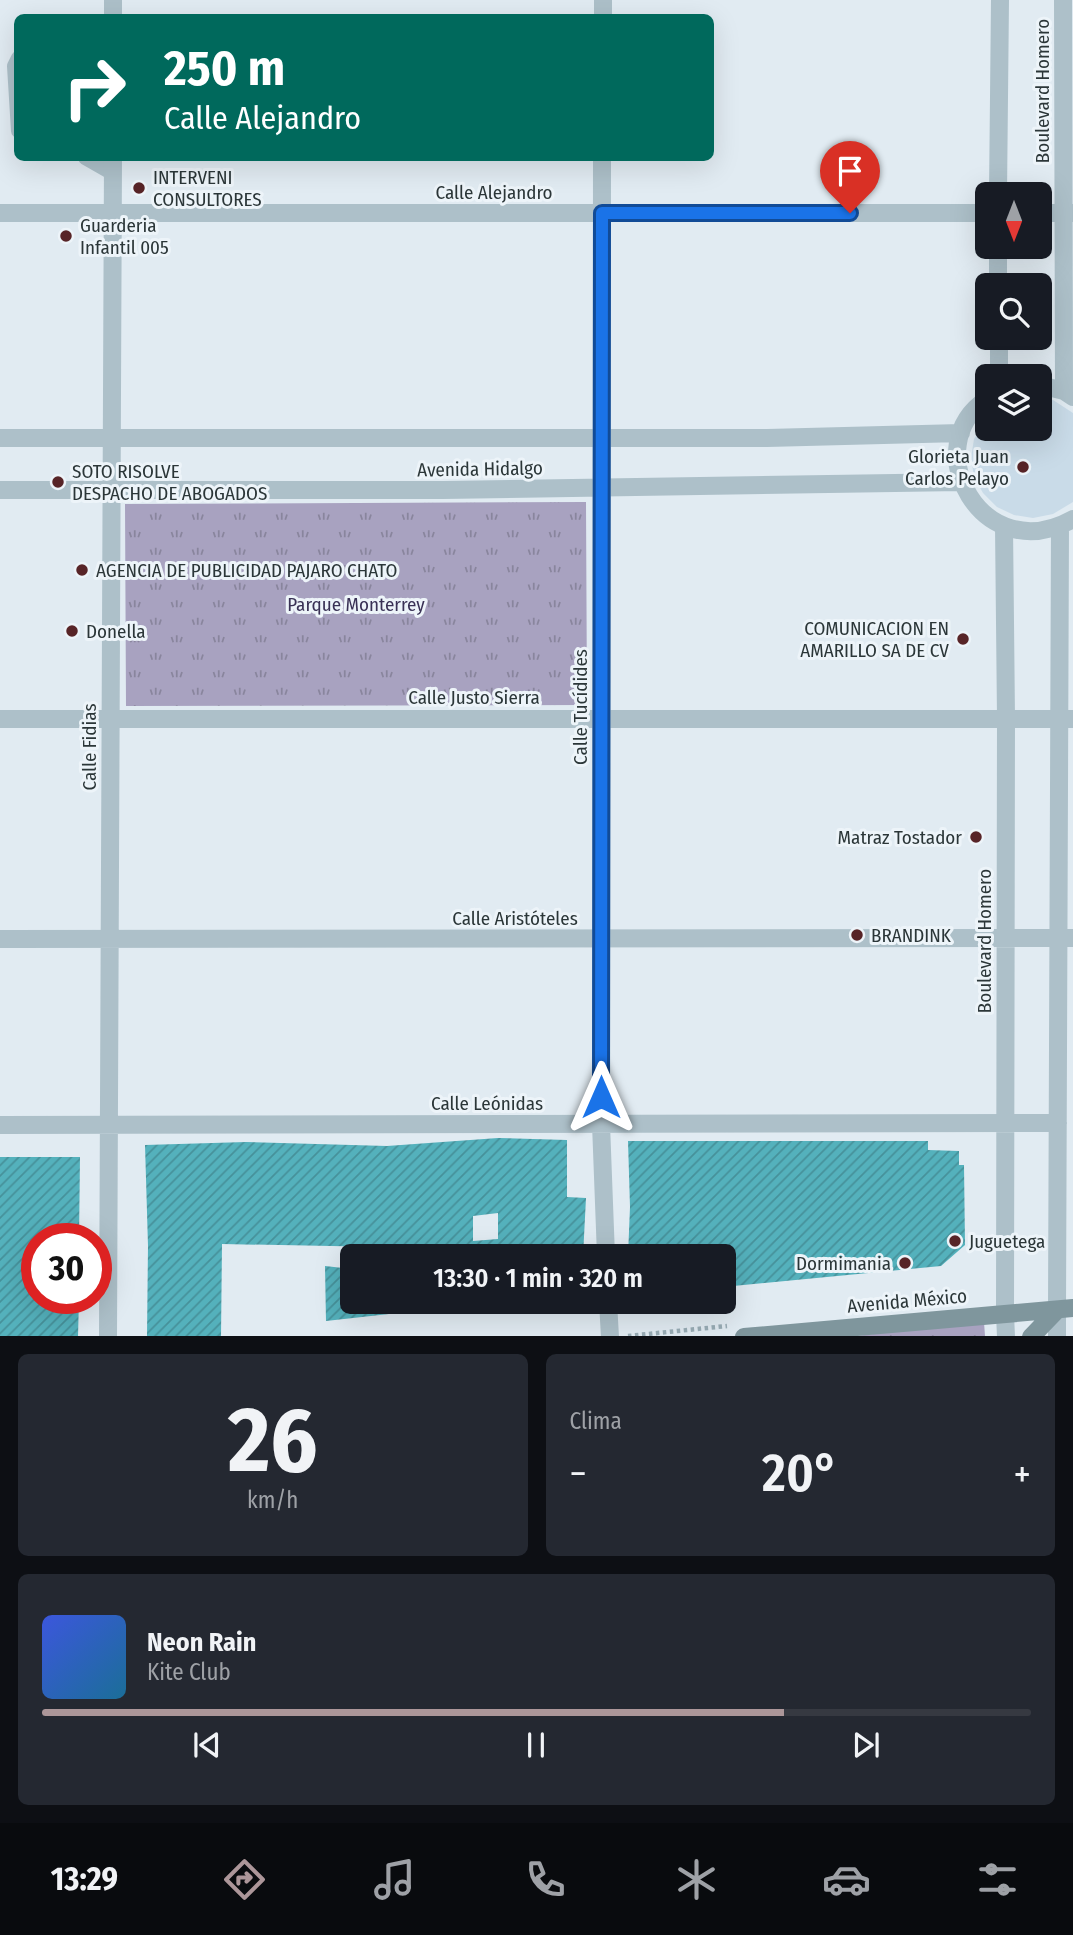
<!DOCTYPE html>
<html lang="es">
<meta charset="utf-8">
<style>
:root{--surface:#171b24;--page:#242831;--text:#f1f3f6;--muted:#9ea1a6;--line:#363941;--accent:#ac9699}
body{margin:0;font-family:"Fira Sans Condensed",sans-serif;background:var(--page);color:var(--text);height:100vh;display:flex;flex-direction:column;font-size:26px;white-space:nowrap}
*{box-sizing:border-box;margin:0}
p{font-size:23px;color:var(--muted)}
.icon{flex:none;width:38px;height:38px;fill:none;stroke:currentColor;stroke-width:2;stroke-linecap:round;stroke-linejoin:round}
.map{position:relative;height:1336px;overflow:hidden}
.side{display:flex;flex-direction:column;gap:18px;padding:18px;background:#0d0f14;flex:1}
.side>*{flex:none}
.top-card{position:absolute;left:14px;top:14px;width:700px;height:147px;border-radius:10px;box-shadow:0 7px 28px #0002;background:#00695c;color:#fff;overflow:hidden}
.needle{width:46px;rotate:180deg}
.fabs{position:absolute;left:975px;top:182px;display:grid;gap:14px}
.fabs a{display:grid;place-items:center;width:77px;height:77px;border-radius:10px;background:var(--surface);box-shadow:0 7px 28px #0002;font-size:35px}
.speed{position:absolute;left:21px;top:1223px;display:flex;gap:14px;font-size:35px;font-weight:700;text-align:center}
.speed>*{display:grid;place-content:center;width:91px;height:91px;border-radius:50%;background:var(--surface);box-shadow:0 7px 28px #0002;line-height:1}
.speed .limit{border:10px solid #d22;background:#fff;color:#111}
.pin{position:absolute;display:grid;place-items:center;width:60px;height:60px;color:#fff;margin:-72px -30px;border-radius:50% 50% 50% 0;rotate:-45deg;box-shadow:0 0 7px #0007}
.pin .icon{rotate:45deg}
.me{position:absolute;width:77px;margin:-38px;rotate:0deg;stroke-linejoin:round;filter:drop-shadow(0 0 5px #0008)}
.turn{display:flex;align-items:center;gap:24px;height:147px;padding:0 35px;font-size:32px}
.turn .icon{width:91px;height:91px;stroke-width:2.5}
.turn b{display:block;font-size:49px;line-height:60px}
.big{font-size:52px;font-weight:600;line-height:1.1}
.side .tile{flex:1;display:flex;flex-direction:column;justify-content:center;gap:10px;min-width:0;padding:0 24px;border-radius:10px;background:var(--page)}
.side .dial{align-items:center;gap:0}
.dial b{font-size:91px;line-height:1}
.song{display:flex;align-items:center;gap:21px}
.cover{width:84px;height:84px;border-radius:10px;background:linear-gradient(135deg,hsl(230 70% 55%),hsl(200 70% 35%))}
.played{height:7px;border-radius:4px;background:linear-gradient(90deg,var(--accent) 75%,var(--line) 75%)}
.keys{display:flex;justify-content:space-around;direction:ltr}
.heat{display:flex;justify-content:space-between;align-items:center;font-size:38px;direction:ltr}
.side .tiles{flex:1;display:grid;gap:18px;grid-template-columns:1fr 1fr}
.tile:last-child{grid-column:span 2}
.trip{position:absolute;left:340px;top:1244px;width:396px;height:70px;border-radius:10px;background:var(--surface);box-shadow:0 7px 28px #0002;font-weight:600;line-height:70px;text-align:center}
.menu{display:flex;height:112px;justify-content:space-around;align-items:center;background:#090b0e;color:var(--muted)}
.menu .icon{width:49px;height:49px}
.menu .current{color:var(--accent)}
.menu b{font-size:32px;color:var(--text)}
.map>svg:first-child{display:block}
.grass{fill:url(#grass-tufts)}
.plaza{fill:#c9dbe8}
.building{fill:url(#building-hatch);fill-rule:evenodd}
.lines{fill:none;stroke-linecap:round;stroke-linejoin:round}
.path{stroke:#98acb5;stroke-width:4.5;stroke-dasharray:3.5 3.5;stroke-linecap:butt}
.service{stroke:#adc0c9;stroke-width:14}
.minor{stroke:#adc0c9;stroke-width:18}
.tertiary{stroke:#adc0c9;stroke-width:18}
.secondary{stroke:#7f969d;stroke-width:18}
.route-casing{stroke:#114b97;stroke-width:18}
.route{stroke:#1a73e8;stroke-width:12}
.poi-dot{fill:#572427;stroke:#edf4f9;stroke-width:2.5}
.labels{text-anchor:middle;dominant-baseline:central;stroke-width:6;stroke-linejoin:round;paint-order:stroke}
.street-label{font-size:19px;fill:#2b3638;stroke:#edf4f9}
.poi-label{font-size:19px;fill:#2b3638;stroke:#edf4f9;text-anchor:start}
.park-label{font-size:19px;fill:#393155;stroke:#edf4f9}
</style>
<div class="map">
<svg width="1073" height="1337" viewBox="0 0 1073 1337">
<defs>
<pattern id="grass-tufts" width="24" height="20" patternUnits="userSpaceOnUse" patternTransform="scale(1.75)"><rect width="24" height="20" fill="#a8a2c0"/><path d="M3 7l-1-3M5 7V3M7 7l1-3M15 17l-1-3M17 17v-4M19 17l1-3" fill="none" stroke="#89859d"/></pattern>
<pattern id="building-hatch" width="6" height="6" patternUnits="userSpaceOnUse" patternTransform="scale(1.75)"><rect width="6" height="6" fill="#54b1bc"/><path d="M-1 1l2-2M0 6l6-6M5 7l2-2" fill="none" stroke="#46919a"/></pattern>
</defs>
<rect width="100%" height="100%" fill="#e1ebf2"/>
<path class="grass" d="M586,502L587,705L126,706L125,504Z
M984,1322L985,1336L846,1337Z"/>
<path class="plaza" d="M1040,398L1053,400L1073,413V502L1053,514L1033,518L1014,515L997,507L983,493L974,477L971,458L974,439L987,418V429H1040Z"/>
<path class="building" d="M498,1138L567,1140V1197L586,1198L583,1256H360V1249L383,1247L222,1244L221,1337H147L148,1246L145,1145L246,1142L387,1146ZM498,1213V1239L473,1241V1216Z
M628,1141H928V1150L959,1151V1165H964L965,1245L941,1266L723,1287V1256H628L630,1207Z
M0,1157H80L79,1239H37V1298H79L78,1337H0Z
M325,1266L352,1269V1302H479V1304L326,1321Z"/>
<g class="lines">
<path class="path" d="M628,1336L727,1326"/>
<path class="service" d="M18,58L14,66L18,131
M85,158L113,174"/>
<path class="minor" d="M1063,0L1064,391
M113,18V0
M603,18V0
M602,158L601,1124L606,1256
M998,194L1000,0
M0,213H987
M1040,213H1073
M998,247V285
M999,338V376
M1040,385L1064,391L1073,397
M987,399C916,446 982,570 1073,519
M0,438H767L961,433
M0,490H443L961,482
M1004,526L1006,718L1005,1314
M0,719H1073
M0,939L1073,938
M0,1125L1058,1123
M608,1302L610,1337
M1057,1310L1060,526
M108,1337L113,158"/>
<path class="tertiary" d="M1005,1314L1006,1337
M1057,1337V1310"/>
<path class="secondary" d="M744,1337L1073,1308
M1031,1337L1057,1310"/>
</g>
<g class="lines">
<defs>
<path id="route" d="M601,1097L602,213H850"/>
</defs>
<use href="#route" class="route-casing"/>
<use href="#route" class="route"/>
</g>
<g class="poi-dot">
<circle cx="139" cy="188" r="7"/>
<circle cx="66" cy="236" r="7"/>
<circle cx="1023" cy="467" r="7"/>
<circle cx="58" cy="482" r="7"/>
<circle cx="82" cy="570" r="7"/>
<circle cx="72" cy="631" r="7"/>
<circle cx="963" cy="639" r="7"/>
<circle cx="976" cy="837" r="7"/>
<circle cx="857" cy="935" r="7"/>
<circle cx="955" cy="1241" r="7"/>
<circle cx="905" cy="1263" r="7"/>
</g>
<g class="labels">
<g class="street-label">
<text transform="translate(1042 91) rotate(-90)">Boulevard Homero</text>
<text x="494" y="192">Calle Alejandro</text>
<text transform="translate(480 469) rotate(-1)">Avenida Hidalgo</text>
<text x="474" y="697">Calle Justo Sierra</text>
<text transform="translate(580 707) rotate(-90)">Calle Tucídides</text>
<text transform="translate(89 747) rotate(-90)">Calle Fidias</text>
<text x="515" y="918">Calle Aristóteles</text>
<text transform="translate(984 941) rotate(-90)">Boulevard Homero</text>
<text x="487" y="1103">Calle Leónidas</text>
<text transform="translate(907 1301) rotate(-5)">Avenida México</text>
</g>
<g class="poi-label">
<text x="153" y="177">INTERVENI<tspan x="153" dy="22">CONSULTORES</tspan></text>
<text x="80" y="225">Guarderia<tspan x="80" dy="22">Infantil 005</tspan></text>
<text x="1009" y="456" text-anchor="end">Glorieta Juan<tspan x="1009" dy="22">Carlos Pelayo</tspan></text>
<text x="72" y="471">SOTO RISOLVE<tspan x="72" dy="22">DESPACHO DE ABOGADOS</tspan></text>
<text x="96" y="570">AGENCIA DE PUBLICIDAD PAJARO CHATO</text>
<text x="949" y="628" text-anchor="end">COMUNICACION EN<tspan x="949" dy="22">AMARILLO SA DE CV</tspan></text>
<text x="86" y="631">Donella</text>
<text x="962" y="837" text-anchor="end">Matraz Tostador</text>
<text x="871" y="935">BRANDINK</text>
<text x="969" y="1241">Juguetega</text>
<text x="891" y="1263" text-anchor="end">Dormimania</text>
</g>
<g class="park-label">
<text x="356" y="604">Parque Monterrey</text>
</g>
</g>
</svg>
<div class="fabs">
<a><svg class="needle" viewBox="-14 -14 28 28"><path d="M0-13l5 13h-10z" fill="#e53935"/><path d="M0 13l5-13h-10z" fill="#9ea1a6"/></svg></a>
<a><svg class="icon" aria-label="search" viewBox="0 0 24 24"><circle cx="10" cy="10" r="6"/><path d="M15 15l6 6"/></svg></a>
<a><svg class="icon" aria-label="layers" viewBox="0 0 24 24"><path d="M12 4l9 5-9 5-9-5zM3 14l9 5 9-5"/></svg></a>
</div>
<div class="speed"><div class="limit">30</div></div>
<div class="pin" style="left:850px;top:213px;background:#d93025"><svg class="icon" aria-label="arrive" viewBox="0 0 24 24"><path d="M6 21V4h12l-3 4 3 4H6"/></svg></div>
<svg class="me" style="left:601px;top:1097px" viewBox="-20 -20 40 40"><path d="M0-17L14 15 0 8-14 15z" fill="#1a73e8" stroke="#fff" stroke-width="4"/></svg>
<div class="trip">13:30 · 1 min · 320 m</div>
<div class="top-card">
<div class="turn"><svg class="icon" aria-label="right" viewBox="0 0 24 24"><path d="M7 20v-9h11M14 6l5 5-5 5"/></svg><div><b>250 m</b>Calle Alejandro</div></div>
</div>
</div>
<section class="side">
<div class="tiles">
<div class="tile dial"><b>26</b><p>km/h</p></div>
<div class="tile"><p>Clima</p>
<div class="heat"><a>−</a><b class="big">20°</b><a>+</a></div>
</div>
<div class="tile">
<div class="song"><i class="cover"></i><div><b>Neon Rain</b><p>Kite Club</p></div></div>
<div class="played"></div>
<div class="keys"><svg class="icon" aria-label="previous" viewBox="0 0 24 24"><path d="M18 5L8 12l10 7zM5 5v14"/></svg><svg class="icon" aria-label="pause" viewBox="0 0 24 24"><path d="M8 5v14M16 5v14"/></svg><svg class="icon" aria-label="next" viewBox="0 0 24 24"><path d="M6 5l10 7-10 7zM19 5v14"/></svg></div>
</div>
</div>
</section>
<nav class="menu">
<b>13:29</b>
<svg class="icon current" aria-label="directions" viewBox="0 0 24 24"><path d="M12 3l9 9-9 9-9-9zM9 14v-3h6M13 9l2 2-2 2"/></svg>
<svg class="icon" aria-label="music" viewBox="0 0 24 24"><path d="M9 18V5l10-2v13"/><circle cx="6" cy="18" r="3"/><circle cx="16" cy="16" r="3"/></svg>
<svg class="icon" aria-label="phone" viewBox="0 0 24 24"><path d="M5 4h4l2 5-3 2q2 4 5 5l2-3 5 2v4C11 20 4 13 5 4z"/></svg>
<svg class="icon" aria-label="climate" viewBox="0 0 24 24"><path d="M12 3v18M4 7l16 10M4 17L20 7"/></svg>
<svg class="icon" aria-label="car" viewBox="0 0 24 24"><path d="M5 17H2v-5l4-1 3-4h7l3 4 3 1v5h-3M9 17h6M6 11h13"/><circle cx="7" cy="17" r="2"/><circle cx="17" cy="17" r="2"/></svg>
<svg class="icon" aria-label="filters" viewBox="0 0 24 24"><path d="M4 7h16M4 17h16"/><circle cx="9" cy="7" r="2"/><circle cx="15" cy="17" r="2"/></svg>
</nav>
